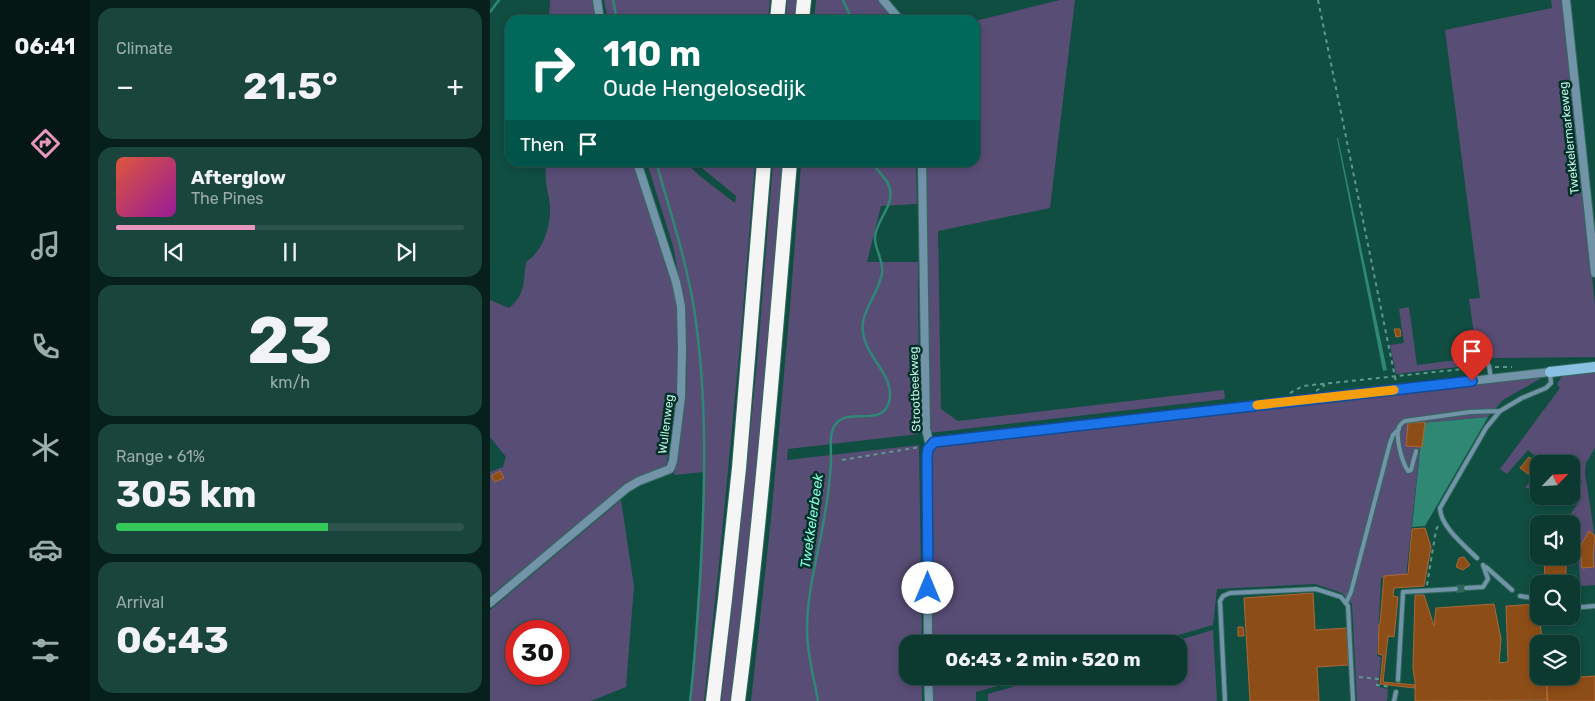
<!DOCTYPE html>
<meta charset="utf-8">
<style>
:root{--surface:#0c3a31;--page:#1a453d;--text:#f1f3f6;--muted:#9aadab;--line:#2c544d;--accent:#e797bd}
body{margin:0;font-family:Rubik,sans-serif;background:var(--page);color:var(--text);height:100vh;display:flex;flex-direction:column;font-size:19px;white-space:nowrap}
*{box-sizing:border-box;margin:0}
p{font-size:16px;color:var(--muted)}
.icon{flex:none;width:28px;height:28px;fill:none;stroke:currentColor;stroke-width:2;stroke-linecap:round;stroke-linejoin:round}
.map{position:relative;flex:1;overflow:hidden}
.drawer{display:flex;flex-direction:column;gap:8px;padding:8px;background:#07201b;width:400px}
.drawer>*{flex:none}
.top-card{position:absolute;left:15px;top:15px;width:475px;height:152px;border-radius:15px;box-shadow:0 2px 8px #0003,0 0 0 1px var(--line);background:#00695c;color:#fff;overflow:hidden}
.needle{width:32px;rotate:65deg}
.tools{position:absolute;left:1040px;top:455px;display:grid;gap:10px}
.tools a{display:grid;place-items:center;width:50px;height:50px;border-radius:10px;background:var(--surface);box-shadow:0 2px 8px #0003,0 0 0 1px var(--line);font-size:25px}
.speed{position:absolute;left:15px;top:620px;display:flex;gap:10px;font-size:25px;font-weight:700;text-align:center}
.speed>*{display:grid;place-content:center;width:65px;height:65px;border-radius:50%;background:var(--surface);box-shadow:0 2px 8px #0003,0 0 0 1px var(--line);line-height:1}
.speed .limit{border:8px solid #d22;background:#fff;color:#111}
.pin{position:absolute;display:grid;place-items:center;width:42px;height:42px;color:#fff;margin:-51px -21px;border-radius:50% 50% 50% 0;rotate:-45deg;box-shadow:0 0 5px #0007}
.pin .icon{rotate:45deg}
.me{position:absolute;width:55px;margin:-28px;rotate:0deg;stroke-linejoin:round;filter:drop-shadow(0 0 4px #0008)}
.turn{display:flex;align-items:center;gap:18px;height:105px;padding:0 15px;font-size:22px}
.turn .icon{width:65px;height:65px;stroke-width:2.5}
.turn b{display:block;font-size:35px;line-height:42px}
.then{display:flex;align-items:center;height:48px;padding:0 15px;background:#0003;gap:10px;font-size:19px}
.big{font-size:38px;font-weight:700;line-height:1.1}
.drawer .tile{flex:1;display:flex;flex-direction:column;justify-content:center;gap:8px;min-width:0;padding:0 18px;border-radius:15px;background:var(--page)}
.drawer .dial{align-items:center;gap:0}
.dial b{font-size:65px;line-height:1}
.song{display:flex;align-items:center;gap:15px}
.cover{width:60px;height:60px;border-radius:8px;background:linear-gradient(135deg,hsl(10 70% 55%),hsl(300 70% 35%))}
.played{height:5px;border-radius:2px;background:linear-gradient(90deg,var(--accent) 40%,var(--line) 40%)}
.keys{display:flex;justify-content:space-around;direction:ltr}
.heat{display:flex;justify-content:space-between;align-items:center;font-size:28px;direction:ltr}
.charge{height:8px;border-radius:4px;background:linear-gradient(90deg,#34c759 61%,var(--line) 0)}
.trip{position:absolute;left:409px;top:635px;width:288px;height:50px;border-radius:15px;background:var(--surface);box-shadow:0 2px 8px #0003,0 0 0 1px var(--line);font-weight:700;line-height:50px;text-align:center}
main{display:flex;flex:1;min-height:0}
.dock{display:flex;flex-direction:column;width:90px;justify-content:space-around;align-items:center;background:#051714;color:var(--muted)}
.dock .icon{width:35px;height:35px}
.dock .current{color:var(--accent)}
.dock b{font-size:22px;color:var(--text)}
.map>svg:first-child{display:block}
.green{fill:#584d75;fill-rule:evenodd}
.water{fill:#2e8874}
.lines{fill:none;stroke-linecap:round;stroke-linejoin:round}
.stream{stroke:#2e8874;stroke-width:2.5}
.building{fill:#8d4d17;stroke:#ac6937}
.street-tunnel{stroke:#2b6759;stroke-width:8;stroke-dasharray:8 4;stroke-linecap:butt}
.lane-casing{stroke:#306c5e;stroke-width:6}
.street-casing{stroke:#306c5e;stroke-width:10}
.secondary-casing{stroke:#306c5e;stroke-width:12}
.highway-casing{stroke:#306c5e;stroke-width:16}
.path{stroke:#60988b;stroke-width:2;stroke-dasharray:4 4;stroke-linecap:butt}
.lane{stroke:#7293a8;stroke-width:4}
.street{stroke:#7293a8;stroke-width:8}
.secondary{stroke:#8ac0e1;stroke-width:10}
.highway{stroke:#f5f5f5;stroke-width:14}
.route-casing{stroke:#114b97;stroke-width:12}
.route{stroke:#1a73e8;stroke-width:9}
.slow{stroke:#f59e0b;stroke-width:9}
.labels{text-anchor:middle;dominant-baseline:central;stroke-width:5;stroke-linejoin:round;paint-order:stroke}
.street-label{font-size:12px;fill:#c1f2e4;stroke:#003128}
.water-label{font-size:14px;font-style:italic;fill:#83fee1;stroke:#003128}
</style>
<main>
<nav class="dock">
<b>06:41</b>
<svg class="icon current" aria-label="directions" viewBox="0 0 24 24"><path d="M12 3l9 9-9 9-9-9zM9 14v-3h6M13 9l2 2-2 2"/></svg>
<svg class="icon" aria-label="music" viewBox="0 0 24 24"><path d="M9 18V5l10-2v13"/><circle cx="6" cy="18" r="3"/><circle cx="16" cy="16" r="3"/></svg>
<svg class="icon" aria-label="phone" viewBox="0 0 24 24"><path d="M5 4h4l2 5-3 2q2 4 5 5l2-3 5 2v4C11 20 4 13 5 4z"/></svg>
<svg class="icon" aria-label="climate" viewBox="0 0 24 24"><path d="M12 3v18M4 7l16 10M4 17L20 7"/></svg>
<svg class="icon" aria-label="car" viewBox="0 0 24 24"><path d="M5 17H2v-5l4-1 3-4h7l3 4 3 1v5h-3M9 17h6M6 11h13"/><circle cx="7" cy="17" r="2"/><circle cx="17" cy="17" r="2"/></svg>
<svg class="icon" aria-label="filters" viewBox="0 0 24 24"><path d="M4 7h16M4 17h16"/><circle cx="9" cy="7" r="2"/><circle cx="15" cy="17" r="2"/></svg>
</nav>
<section class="drawer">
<div class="tile"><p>Climate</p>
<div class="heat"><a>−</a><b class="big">21.5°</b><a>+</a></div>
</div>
<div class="tile">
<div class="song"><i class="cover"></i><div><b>Afterglow</b><p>The Pines</p></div></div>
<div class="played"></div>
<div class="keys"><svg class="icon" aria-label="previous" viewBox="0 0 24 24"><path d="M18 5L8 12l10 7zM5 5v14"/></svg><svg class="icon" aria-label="pause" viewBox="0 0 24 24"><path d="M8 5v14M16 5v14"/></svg><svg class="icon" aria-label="next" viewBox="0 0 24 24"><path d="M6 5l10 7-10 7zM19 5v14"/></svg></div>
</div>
<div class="tile dial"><b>23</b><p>km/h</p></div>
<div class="tile"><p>Range · 61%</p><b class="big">305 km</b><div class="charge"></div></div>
<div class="tile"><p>Arrival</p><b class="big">06:43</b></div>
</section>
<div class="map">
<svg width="1105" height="701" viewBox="0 0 1105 701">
<rect width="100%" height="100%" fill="#104e41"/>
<path class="green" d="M60,0H105L108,20H59Z
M114,0H280L278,20H118Z
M297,0H311L309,20H296Z
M326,0H389L406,20H324Z
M570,0H585L560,208L448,231L451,409L468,421L734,390L735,399L439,433L438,245L435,163L485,162V149H490L489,88H485V21Z
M1061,0H1073L1105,305V357L999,358L985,341L979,299L990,298L955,30L1062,8Z
M56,163H145C154,190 162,218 171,246C175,259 180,272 183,286C196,346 186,408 176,467L141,480L0,596V472L13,467L16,457L0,437V300L19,308C36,294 33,283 36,262C55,250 63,220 59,198C56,186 55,175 56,163Z
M157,163H196L211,177L245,203L246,196L206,163H265L251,334L229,564L214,701H200L212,546L214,472L184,475L196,392L197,366L194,305L183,246Z
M283,163H295L280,352L242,701H231L247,561L267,363Z
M311,163H426L427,204L391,206L377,262H428L429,434L298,449L297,460L429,445L432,644H418V676H432V701H261L281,519L300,307Z
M919,307L927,365L990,357L994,364L906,374L900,345L914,343L909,309Z
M1105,371V448L1096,463L1095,473L1105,538V585L1091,586L1085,525L1080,515L1091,498L1086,494L1092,481L1084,477L1081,481V464H1054L1038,450L1017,474L1010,469L1070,388L1067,384L1073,374Z
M1055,376L1013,400L998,417L933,423L916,576L891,578L887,656L891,657L888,687L898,689L897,701H867L862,604L852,593L825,584L727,589L723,625L657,644H443L441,458L444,447L449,444Z
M1049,472V494L1035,487Z
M131,500L144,586L136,687L101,701H0V610ZM26,631H69V674H26Z
M723,630L727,701H498V694L560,676H688V644H675Z
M443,676H542L486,692V701H443Z"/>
<path class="water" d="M847,138H848L897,370L893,371Z
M998,417L935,526L922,527L933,423Z"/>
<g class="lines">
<path class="stream" d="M123,0L127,20
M353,0L362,20
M0,12L9,0
M166,162C180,211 196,259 204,309C218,398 215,491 210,580C207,621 205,661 200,701
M328,701C324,678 317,654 317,630C317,581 335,533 339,484C340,476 341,467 341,458C341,447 339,434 345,425C358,406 392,428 399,402C407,373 368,354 373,322C376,304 390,290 392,273C394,260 384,249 385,236C387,219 406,204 399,186C397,180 390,173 386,168V162"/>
</g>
<path class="building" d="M904,329H910L911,336L906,337Z
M935,422L932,447L916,446L918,423Z
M1039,457L1047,464L1038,474L1030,468Z
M10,471L14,478L5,482L1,476Z
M935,528L941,547L934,586L904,588L903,596L908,597L904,637L898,636L893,682L925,685V688L890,684L893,655L888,654L889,624H890L894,576L918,574L922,529Z
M1099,531L1105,536L1103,557L1104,567L1092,568L1090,547Z
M1050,556H1076V581H1079V584H1049V588H1043V578H1055L1054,559H1050Z
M974,557L980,565L973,570L966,567L969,558Z
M823,593L825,630L857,628L858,665L827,667L829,701H760L754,598Z
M925,595H934L944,626L946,608L1004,604L1011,639L1009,663L1018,662L1016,606L1047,604L1053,644H1049V676H1056L1058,700L925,701V682L923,668Z
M748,627H753L754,636H748Z
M1056,676H1062V679L1105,676V701H1057Z"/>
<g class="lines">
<path class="street-tunnel" d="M966,589L976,588"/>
<defs>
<path id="lane" d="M983,342L999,366L1001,379
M926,451L921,470L918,471C912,462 905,437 909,427C910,425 913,422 915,421L980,412L1010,411
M987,558C975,546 950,526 950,508L996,428L1010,411L1032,398L1056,388L1061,383L1060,372
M996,567L1022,590
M976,588L993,587L998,579L993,565
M1030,596L1049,599
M856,603L861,592L900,443L903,435L909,429
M1081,608L1105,606
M908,680L913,592L966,589
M735,701L730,601L733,596L740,593L826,589L851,597L858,606L863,701
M904,701L906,692"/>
<path id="street" d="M107,0L110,20
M393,0L410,20
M1076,0L1105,273
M432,162L436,429L440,446L437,456L438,644
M440,446L447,441L1060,372
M0,603L137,488L149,481L180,469L183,461L191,397L192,350L191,306L186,282L147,162
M438,676L439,701"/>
<path id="secondary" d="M1060,372L1105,367"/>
<path id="highway" d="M287,20L289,0
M312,20L314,0
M223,701L235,599L249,468L274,162
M248,701C271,522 285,342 300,162"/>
</defs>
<use href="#lane" class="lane-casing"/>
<use href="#street" class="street-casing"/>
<use href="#secondary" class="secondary-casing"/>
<use href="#highway" class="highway-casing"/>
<path class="path" d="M828,0L906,382
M1005,367H1022
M826,391L835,385
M800,393L813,386L992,367
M352,460L430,447
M937,585L946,530L949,524
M869,677L888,679L887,685L901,687"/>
<use href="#lane" class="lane"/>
<use href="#street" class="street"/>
<use href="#secondary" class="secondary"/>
<use href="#highway" class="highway"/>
</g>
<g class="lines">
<defs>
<path id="route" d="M438,588L437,456L438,449L444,442L982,381"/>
</defs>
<use href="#route" class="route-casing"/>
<use href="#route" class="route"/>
<path class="slow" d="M767,405L904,390"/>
</g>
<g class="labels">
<g class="street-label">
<text transform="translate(1079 138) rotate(-96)">Twekkelermarkeweg</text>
<text transform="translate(425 389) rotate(-92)">Strootbeekweg</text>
<text transform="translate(176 424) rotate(-83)">Wullenweg</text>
</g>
<g class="water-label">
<text transform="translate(322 521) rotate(-82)">Twekkelerbeek</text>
</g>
</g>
</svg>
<div class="tools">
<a><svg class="needle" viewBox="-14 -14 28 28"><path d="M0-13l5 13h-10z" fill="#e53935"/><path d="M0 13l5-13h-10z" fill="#9aadab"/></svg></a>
<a><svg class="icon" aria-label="sound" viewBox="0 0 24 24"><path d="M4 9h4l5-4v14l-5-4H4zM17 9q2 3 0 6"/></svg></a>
<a><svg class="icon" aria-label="search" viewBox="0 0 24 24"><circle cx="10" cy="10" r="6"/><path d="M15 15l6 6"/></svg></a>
<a><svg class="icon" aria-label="layers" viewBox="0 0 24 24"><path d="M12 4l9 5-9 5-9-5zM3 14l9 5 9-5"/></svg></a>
</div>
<div class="speed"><div class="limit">30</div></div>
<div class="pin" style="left:982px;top:381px;background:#d93025"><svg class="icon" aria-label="arrive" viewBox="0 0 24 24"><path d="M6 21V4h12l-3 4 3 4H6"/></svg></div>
<svg class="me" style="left:438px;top:588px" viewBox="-20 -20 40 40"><circle r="19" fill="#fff"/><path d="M0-13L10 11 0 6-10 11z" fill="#1a73e8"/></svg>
<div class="trip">06:43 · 2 min · 520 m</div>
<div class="top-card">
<div class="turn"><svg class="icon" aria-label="right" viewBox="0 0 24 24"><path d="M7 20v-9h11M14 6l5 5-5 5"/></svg><div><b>110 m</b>Oude Hengelosedijk</div></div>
<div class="then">Then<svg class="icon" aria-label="arrive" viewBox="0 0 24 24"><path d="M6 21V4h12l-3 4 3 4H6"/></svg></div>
</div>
</div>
</main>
